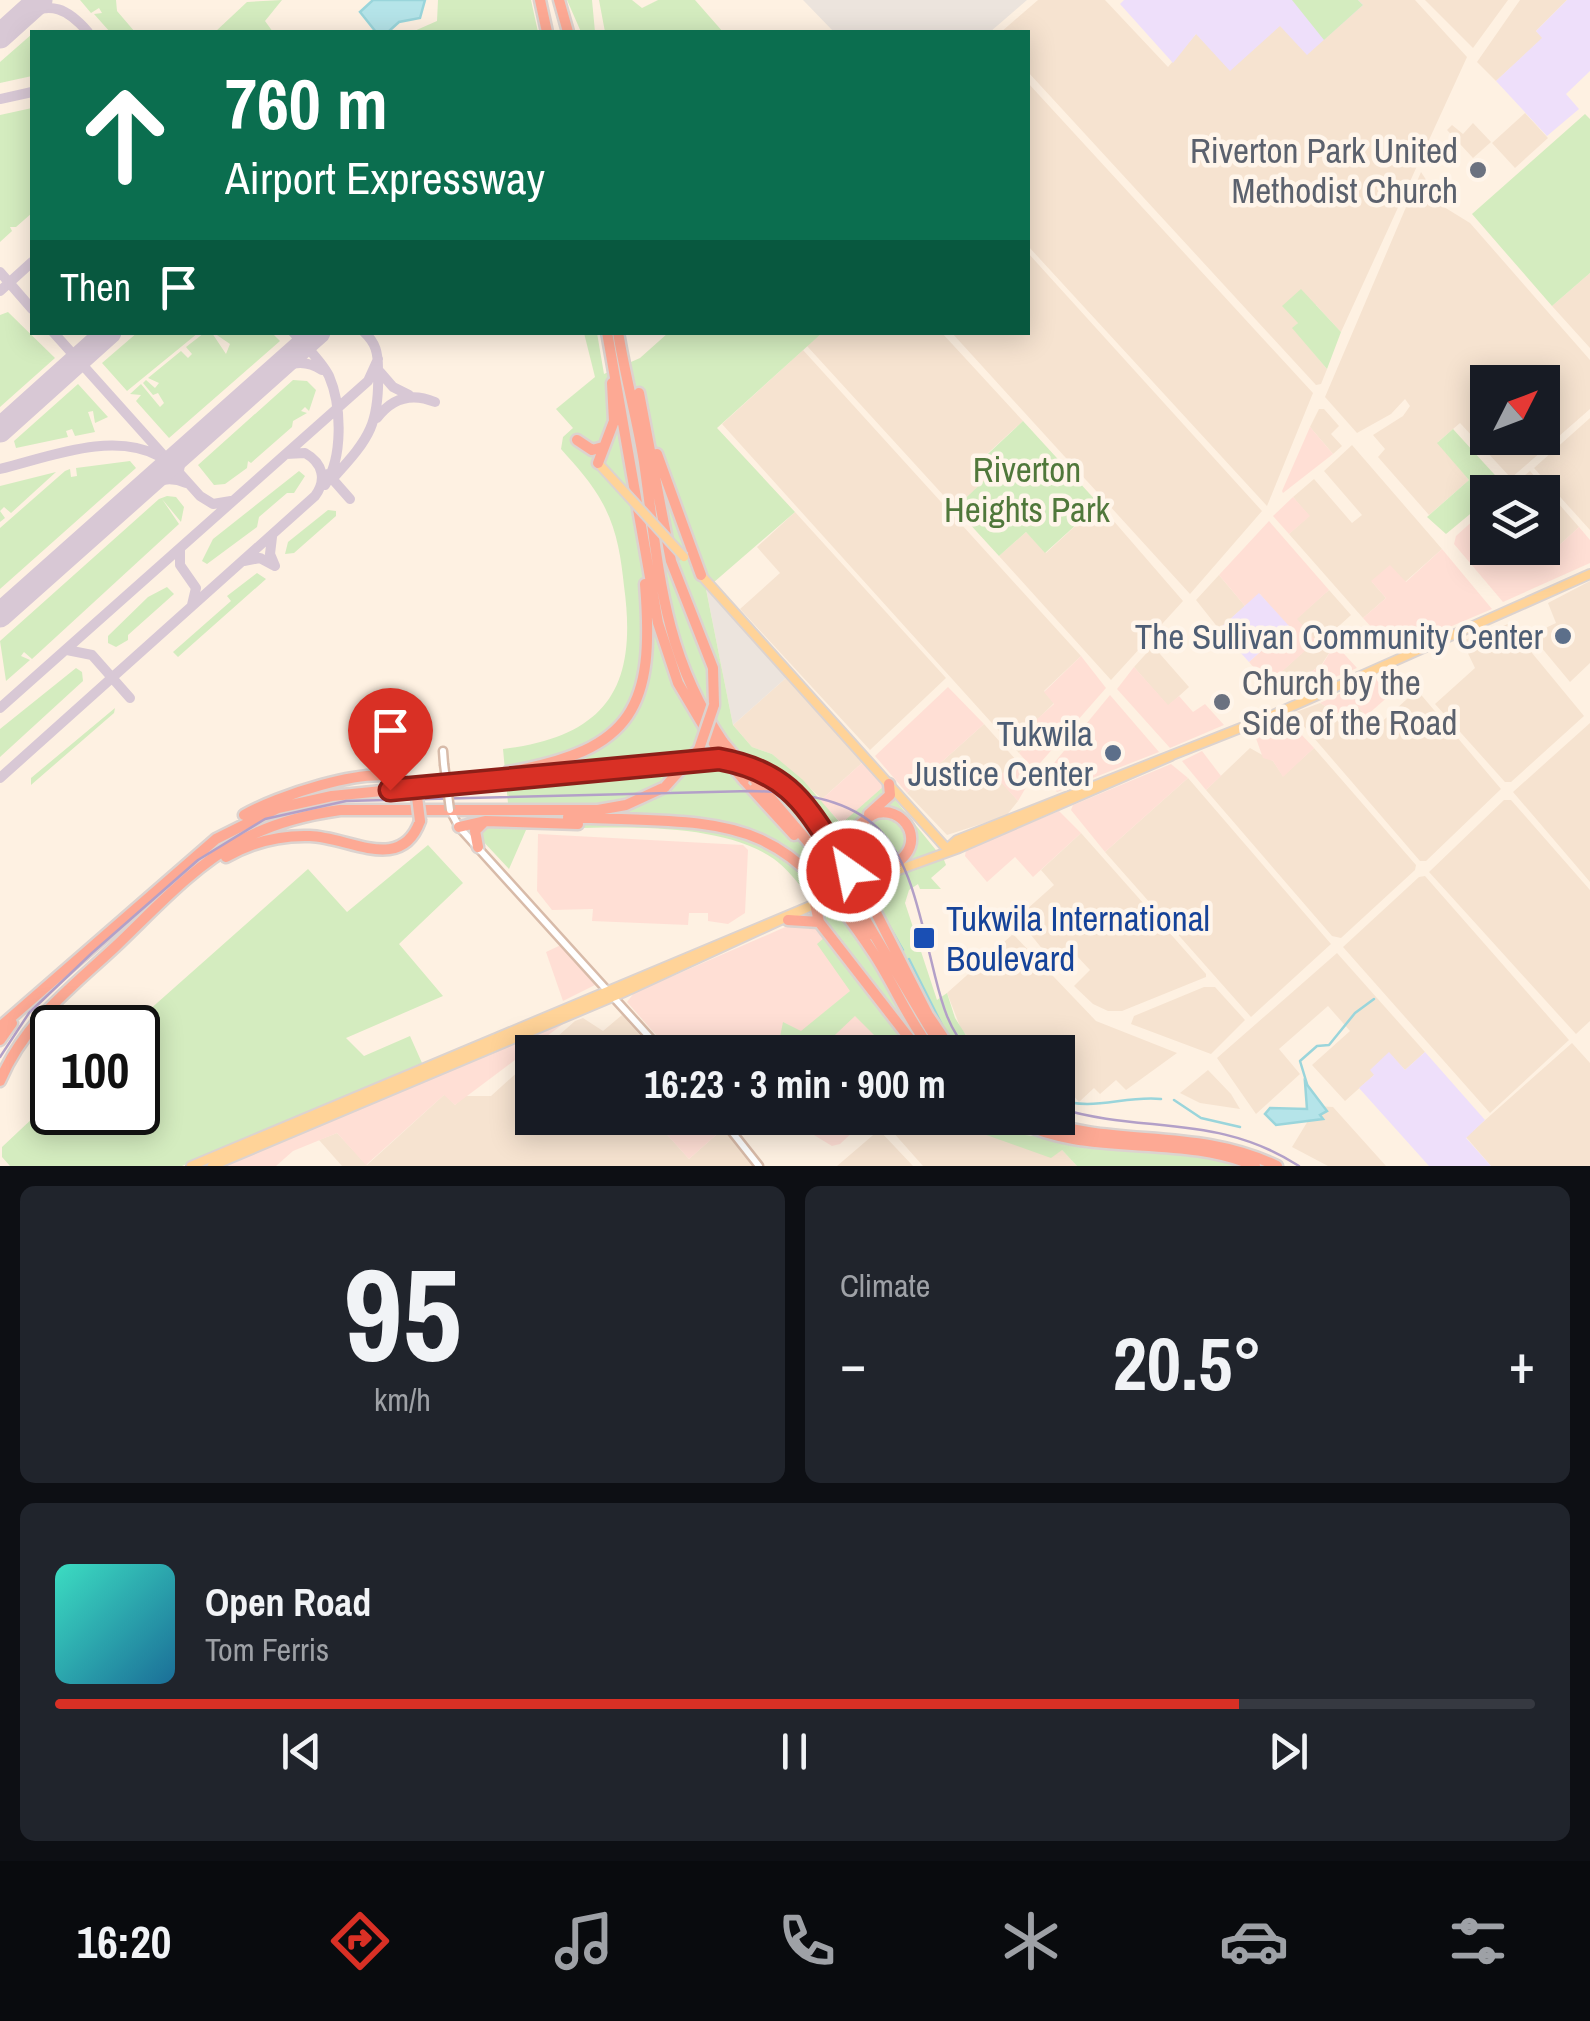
<!DOCTYPE html>
<meta charset="utf-8">
<style>
:root{--surface:#171b24;--page:#20242c;--text:#f1f3f6;--muted:#9ea1a6;--line:#363941;--accent:#d93025}
body{margin:0;font-family:"Archivo Narrow",sans-serif;background:var(--page);color:var(--text);height:100vh;display:flex;flex-direction:column;font-size:38px;white-space:nowrap}
*{box-sizing:border-box;margin:0}
p{font-size:32px;color:var(--muted)}
.icon{flex:none;width:55px;height:55px;fill:none;stroke:currentColor;stroke-width:2;stroke-linecap:round;stroke-linejoin:round}
.map{position:relative;height:1166px;overflow:hidden}
.details{display:flex;flex-direction:column;gap:20px;padding:20px;background:#0d0f14;flex:1}
.details>*{flex:none}
.hud{position:absolute;left:30px;top:30px;width:1000px;height:305px;border-radius:0px;box-shadow:0 5px 25px #0003;background:#0b6e4f;color:#fff;overflow:hidden}
.needle{width:65px;rotate:48deg}
.controls{position:absolute;left:1470px;top:365px;display:grid;gap:20px}
.controls a{display:grid;place-items:center;width:90px;height:90px;border-radius:0px;background:var(--surface);box-shadow:0 5px 25px #0003;font-size:50px}
.speed{position:absolute;left:30px;top:1005px;display:flex;gap:20px;font-size:50px;font-weight:700;text-align:center}
.speed>*{display:grid;place-content:center;width:130px;height:130px;border-radius:50%;background:var(--surface);box-shadow:0 5px 25px #0003;line-height:1}
.speed .limit{border:5px solid #111;border-radius:15px;background:#fff;color:#111}
.pin{position:absolute;display:grid;place-items:center;width:85px;height:85px;color:#fff;margin:-102px -42px;border-radius:50% 50% 50% 0;rotate:-45deg;box-shadow:0 0 10px #0007}
.pin .icon{rotate:45deg}
.me{position:absolute;width:110px;margin:-55px;rotate:327deg;stroke-linejoin:round;filter:drop-shadow(0 0 8px #0008)}
.turn{display:flex;align-items:center;gap:35px;height:210px;padding:0 30px;font-size:45px}
.turn .icon{width:130px;height:130px;stroke-width:2.5}
.turn b{display:block;font-size:70px;line-height:85px}
.then{display:flex;align-items:center;height:95px;padding:0 30px;background:#0003;gap:20px;font-size:38px}
.big{font-size:75px;font-weight:700;line-height:1.1}
.details .card{flex:1;display:flex;flex-direction:column;justify-content:center;gap:15px;min-width:0;padding:0 35px;border-radius:15px;background:var(--page)}
.details .dial{align-items:center;gap:0}
.dial b{font-size:130px;line-height:1}
.song{display:flex;align-items:center;gap:30px}
.cover{width:120px;height:120px;border-radius:15px;background:linear-gradient(135deg,hsl(170 70% 55%),hsl(200 70% 35%))}
.played{height:10px;border-radius:5px;background:linear-gradient(90deg,var(--accent) 80%,var(--line) 80%)}
.keys{display:flex;justify-content:space-around;direction:ltr}
.heat{display:flex;justify-content:space-between;align-items:center;font-size:55px;direction:ltr}
.details .tiles{flex:1;display:grid;gap:20px;grid-template-columns:1fr 1fr}
.card:last-child{grid-column:span 2}
.trip{position:absolute;left:515px;top:1035px;width:560px;height:100px;border-radius:0px;background:var(--surface);box-shadow:0 5px 25px #0003;font-weight:700;line-height:100px;text-align:center}
.dock{display:flex;height:160px;justify-content:space-around;align-items:center;background:#090b0e;color:var(--muted)}
.dock .icon{width:70px;height:70px}
.dock .active{color:var(--accent)}
.dock b{font-size:45px;color:var(--text)}
.map>svg:first-child{display:block}
.residential{fill:#f6e3d0;fill-rule:evenodd}
.commercial{fill:#ffdfd5}
.industrial{fill:#ece4dd}
.education{fill:#eedffa}
.green{fill:#d4ecbf}
.water{fill:#b5e4e9;stroke:#9ad5db;stroke-width:2.5}
.lines{fill:none;stroke-linecap:round;stroke-linejoin:round}
.stream{stroke:#9ad5db;stroke-width:2.5}
.taxiway{stroke:#d8c8d5;stroke-width:10}
.runway{stroke:#d8c8d5;stroke-width:25}
.secondary-casing{stroke:#d8bba9;stroke-width:11}
.primary-casing{stroke:#dcd3cf;stroke-width:12}
.highway-casing{stroke:#dcd3cf;stroke-width:15}
.secondary{stroke:#fff;stroke-width:6}
.primary{stroke:#ffd398;stroke-width:8}
.highway{stroke:#fda994;stroke-width:10}
.tram{stroke:#b3a0c8;stroke-width:2.5}
.secondary-bridge-casing{stroke:#d8bba9;stroke-width:11;stroke-linecap:butt}
.primary-bridge-casing{stroke:#dcd3cf;stroke-width:12;stroke-linecap:butt}
.highway-bridge-casing{stroke:#dcd3cf;stroke-width:15;stroke-linecap:butt}
.secondary-bridge{stroke:#fff;stroke-width:6}
.primary-bridge{stroke:#ffd398;stroke-width:8}
.highway-bridge{stroke:#fda994;stroke-width:10}
.route-casing{stroke:#8d1f18;stroke-width:25}
.route{stroke:#d93025;stroke-width:18}
.worship-dot{fill:#6b7280;stroke:#fff5ea;stroke-width:4}
.service-dot{fill:#5c6f8a;stroke:#fff5ea;stroke-width:4}
.transit-dot{fill:#1a4fb4;stroke:#fff5ea;stroke-width:4}
.labels{text-anchor:middle;dominant-baseline:central;stroke-width:9;stroke-linejoin:round;paint-order:stroke}
.worship-label{font-size:35px;fill:#5b616d;stroke:#fff5ea;text-anchor:end}
.park-label{font-size:35px;fill:#50783b;stroke:#fff5ea}
.service-label{font-size:35px;fill:#4e5e75;stroke:#fff5ea;text-anchor:end}
.transit-label{font-size:35px;fill:#164399;stroke:#fff5ea;text-anchor:start}
</style>
<div class="map">
<svg width="1590" height="1166" viewBox="0 0 1590 1166">
<rect width="100%" height="100%" fill="#fef1e2"/>
<path class="residential" d="M1038,0H1105L1168,67L1196,34L1280,25L1362,4L1358,0H1415L1467,57L1341,332L1316,305L1293,328L1327,369L1321,384L1316,385L1028,72V32H1001Z
M1425,0H1508L1473,48Z
M1520,0H1567L1536,31L1543,38L1496,81L1477,62Z
M1028,83L1313,393L1267,506L1028,246Z
M1525,113L1548,138L1515,168L1492,143Z
M1473,123L1491,142L1473,158L1447,130L1452,125L1463,134Z
M1421,172L1444,207L1470,223L1590,360V409L1511,478L1460,423L1438,442L1469,480L1429,515L1378,457L1385,449L1373,435L1403,416L1410,406L1405,399L1391,414L1357,433L1325,397ZM1488,382H1542V438H1488Z
M1028,253L1262,511L1190,594L952,333L1028,332Z
M1590,273V348L1552,306Z
M822,333H942L1023,421L975,465L987,479L955,508L807,346Z
M803,350L1081,656L1044,691L1054,703L1037,720L1043,727L1019,753L722,424Z
M1319,409H1324L1339,426L1331,434L1342,446L1333,454L1310,427Z
M1590,418V530L1534,468Z
M1352,445L1442,549L1405,582H1372L1386,598L1363,618L1289,534L1309,516L1293,497L1314,479L1352,523L1362,515L1324,471Z
M1530,471L1579,527L1552,552L1543,542L1542,492H1505Z
M1099,504L1183,601L1111,680L999,556L1026,532L1046,553Z
M795,512L946,678L870,750L740,609L780,573L757,547Z
M1219,575L1245,606L1219,629L1196,600Z
M1590,581V663L1570,682L1531,635L1556,623L1548,603Z
M1329,590L1351,615L1328,636L1335,644L1322,664L1279,696L1268,684L1315,641L1296,619Z
M1508,624L1584,716L1511,782H1505L1435,704L1475,668L1462,641Z
M1153,646L1189,687L1168,706L1134,667Z
M787,677L863,762L822,799L772,754L752,747L733,725Z
M1417,690L1501,789L1426,861H1420L1295,716L1296,712L1320,703L1337,713L1356,704L1376,727Z
M1590,723V882L1513,792Z
M984,724L1017,761L998,778L1018,801L1006,816L947,835L907,793Z
M1250,748L1273,761L1283,776L1314,748L1416,865L1415,870L1341,938L1332,936L1206,790Z
M1188,778L1331,944L1251,1017L1105,852Z
M1504,800H1511L1590,890V1021L1576,1034L1429,872Z
M1081,833L1206,974V977L1122,1011H1108L1093,1004L1074,986L1090,970L1075,954L1058,968L1017,918L1054,885L1041,870Z
M1425,876L1569,1040L1490,1113L1343,947L1419,877Z
M1013,934L1096,1021L1177,1053L1126,1090L1116,1080L1100,1094L1094,1088L1079,1102L1058,1078V1052H982L961,1029L947,993Z
M1337,953L1425,1052L1405,1070L1389,1053L1374,1075L1345,1101L1312,1065L1350,1031L1328,1006L1279,1049L1300,1074L1256,1114L1217,1058Z
M1204,987H1215L1245,1020L1211,1054L1131,1024L1134,1016Z
M622,1015L655,1052H540L575,1021L583,1018L603,1031Z
M1572,1043L1590,1063V1166H1491L1466,1137Z
M532,1059V1118H674L662,1129L689,1159L724,1128L754,1166H342L319,1140L337,1133L367,1165L445,1094L455,1105L465,1096H491Z
M1208,1070L1231,1094L1240,1109L1200,1103L1180,1093Z
M1317,1106L1333,1107L1386,1166H1328L1292,1147Z
M890,1118H955L964,1127L1061,1149L1077,1166H923L884,1122Z
M879,1130L913,1166H837Z"/>
<path class="commercial" d="M1310,427L1333,454L1283,493L1282,491Z
M1293,497L1310,516L1289,534L1273,516Z
M1487,508L1488,548H1542L1543,542L1552,552L1579,527L1590,540V563L1503,602L1454,544L1456,536Z
M1269,521L1329,590L1297,619L1316,641L1268,684L1249,662L1288,627L1260,594L1245,606L1219,575Z
M1442,549L1492,609L1393,651L1363,618L1386,598L1371,581L1390,565L1406,582Z
M1335,644L1357,668L1282,699L1279,696L1291,684L1322,665Z
M1081,656L1106,688L1034,770L1019,753L1042,728L1036,720L1054,704L1044,692Z
M1134,667L1168,705L1179,696L1193,712L1205,704L1224,725L1170,748L1117,689Z
M1395,668L1407,680L1366,716L1356,704L1337,713L1320,703Z
M948,687L984,724L907,793L875,756Z
M1110,695L1159,752L1057,792L1045,774Z
M1285,717L1314,748L1283,777L1273,761L1263,758L1253,730Z
M1202,751L1221,776L1206,790L1182,761Z
M1017,761L1032,777L1018,801L997,778Z
M863,762L884,786L842,824L820,801Z
M1171,764L1188,778L1105,852L1071,810L1073,805Z
M1059,811L1081,833L1033,877L1015,857L987,882L965,856L966,850Z
M538,834L743,845L748,850L745,913L728,924L708,921V913H689L688,925L592,921L593,909L552,910L537,891Z
M799,921L816,925L860,983L777,1052H671L627,1002L634,993Z
M561,945L595,985L563,1001L546,952Z
M855,1015L891,1052H817Z
M567,1021L455,1105L444,1095L366,1165L337,1133L293,1151L276,1166H223Z
M674,1118H715L724,1128L689,1159L662,1129Z
M786,1118H868L840,1144L832,1146Z"/>
<path class="industrial" d="M803,0H1027L990,32H834Z
M706,589L787,677L733,725Z"/>
<path class="education" d="M1124,0H1358L1363,5L1307,55L1280,26L1230,71L1196,34L1173,63L1120,4Z
M1567,0H1590V71L1566,94L1579,109L1547,136L1496,81L1542,38L1536,31Z
M1259,593L1289,626L1249,662L1219,629Z
M1389,1052L1405,1070L1425,1052L1485,1120L1466,1138L1491,1166H1429L1359,1088L1374,1075L1370,1070Z"/>
<path class="green" d="M80,0H116L117,11L135,32H110L94,14L102,13L99,8L91,13Z
M282,0L265,21L273,32H215L247,2Z
M438,0H531L538,32H412L437,21Z
M567,0H592L595,32H581Z
M599,0H632L642,8L658,0H695L723,32H605Z
M1292,0H1358L1363,5L1324,40Z
M32,34V76L0,83V62Z
M32,108V213L16,227H10L12,231L0,242V115Z
M1585,114L1590,119V273L1552,306L1472,214Z
M1301,289L1341,332L1327,369L1292,328L1298,323L1282,306Z
M8,312L55,358L0,407V315Z
M138,332H198V333L127,391L102,363Z
M204,333H212L226,354L230,344L214,333H272L280,341L169,438L136,401L141,395L130,394L141,384L160,407L164,403L158,393L153,395L143,383L146,380L155,388L159,383L148,378L181,351L188,358L192,354L186,347Z
M584,333H597L604,374L640,358L668,333H822L717,428L795,512L706,589L733,725L752,747L772,754L803,780L841,824L884,786L944,860L946,865L931,878L941,889H920L918,884L909,890L905,903L937,1000L947,993L955,1018L969,1040L957,1052H891L855,1016L817,1052H777L783,1022L801,1031L850,991L817,944L833,930C814,907 798,877 774,859C716,818 597,828 526,830L509,869L480,838L484,825H510L503,749C607,736 638,687 624,586C621,557 617,530 603,504C592,483 576,466 561,449L563,437L573,428L556,409L595,377Z
M293,380L307,381L316,390L309,411L305,407L301,411L307,413L293,421L292,427L251,463L248,461L247,468L225,484L214,485L198,465Z
M78,384L108,417L95,423L93,411L88,412L95,432L75,436L72,429L66,431L68,437L16,448L14,441Z
M1023,421L1099,504L1045,553L1026,532L999,556L955,508L986,479L975,466Z
M1453,429L1504,485L1496,492H1488L1487,500L1446,534L1427,517L1469,480L1437,443Z
M130,461L136,468L0,589V528L65,471L70,469L71,477L77,476L76,468Z
M299,471L305,476L294,493H287L259,517L257,527L207,564L202,561L213,539Z
M56,472L11,513L4,507L0,511L5,518L0,522V486Z
M167,496L176,497L184,507L181,522L162,499L179,524L32,659L24,652L21,656L30,660L6,681L0,641L159,499Z
M328,510L336,511V516L294,553L285,554L288,542Z
M257,573L266,579L178,657L173,652L231,601L227,596Z
M167,587L174,594L128,635V640L116,647L108,643V636L148,597Z
M76,668L82,672L83,681L0,757V729Z
M115,708L114,713L31,785V778Z
M428,845L463,883L399,944L443,996L346,1038L364,1056L410,1036L422,1063L182,1166H10L2,1157V1147L52,1100V1112H138V1028L130,1027L308,869L347,912Z
M955,1118H991L1015,1134L1202,1155L1240,1166H1077L1062,1150L1051,1158L964,1127Z"/>
<path class="water" d="M373,0H425L420,18L399,22L388,32H376L360,12Z
M1305,1082L1327,1111L1320,1115L1323,1119L1276,1125L1265,1114L1270,1108L1307,1109Z"/>
<g class="lines">
<path class="stream" d="M872,896L903,950
M909,959L944,1029
M951,1040L961,1052
M1307,1084L1300,1061L1317,1046L1329,1045L1355,1013L1374,999
M1058,1099C1092,1112 1125,1095 1161,1099
M1174,1100L1201,1118L1240,1127"/>
<path class="taxiway" d="M22,16C51,0 68,9 88,32
M0,99L32,92
M0,272L32,309
M0,291L32,262
M53,332L200,496L213,504L231,501
M293,332C305,346 321,360 329,376C342,406 343,458 325,485
M287,361L326,332
M380,372L393,387L409,395
M250,392C272,374 293,351 322,370
M377,418C392,398 411,392 435,402
M0,469C49,457 112,431 159,456
M179,471L181,457L209,429
M328,474L350,499
M334,477C370,438 380,423 378,369C378,353 376,343 364,332
M119,509C140,492 158,470 186,483
M180,549V565L196,588L192,605
M244,561L260,558L275,566L270,554L272,537
M67,650L92,655L130,698
M0,708L368,381L378,359
M0,778L315,496C327,480 323,463 305,453L286,454"/>
<path class="runway" d="M0,36L40,0
M0,430L109,332
M0,615L318,332"/>
<defs>
<path id="secondary" d="M443,751L444,764
M450,810L459,827L663,1052
M721,1118L759,1166"/>
<path id="primary" d="M598,463L620,487
M701,575L947,849
M947,849L957,840L1266,718L1590,574
M890,873L959,848L1171,756
M191,1166L815,904
M212,1166L622,993L811,906"/>
<path id="highway" d="M540,0L547,32
M559,0L568,32
M607,332L658,623L678,683L716,747
M618,332C625,376 637,418 644,462C659,567 661,651 723,742
M639,393L671,561L713,668L714,705
M577,440L592,450L603,447
M657,454L701,575
M598,463L614,421L612,383
M508,772C634,750 655,707 645,584
M744,780L794,835
M756,781L844,884L944,1052
M869,814L890,795L889,784
M244,815C275,797 367,765 401,779
M568,817C729,825 777,807 874,954C895,986 909,1022 933,1052
M459,827L485,821L578,824
M851,833C859,826 867,816 877,813C901,807 921,834 906,854C897,866 879,874 866,882
M478,847L475,831L484,822
M226,857C252,842 280,835 310,836C349,837 401,874 420,821
M819,863L867,936
M847,866L846,849L854,830
M815,904L819,922L920,1052
M788,920L819,922
M0,1027L216,839L278,808L332,796L705,759L755,767L781,781L806,803L872,905L928,1015L953,1052
M0,1040L12,1023
M0,1081C24,1023 70,989 115,947C153,911 191,868 238,842C270,824 304,815 340,810H598L626,805L665,787
M1012,1118C1085,1160 1178,1132 1255,1166
M1035,1118C1113,1149 1193,1126 1277,1166"/>
</defs>
<use href="#secondary" class="secondary-casing"/>
<use href="#primary" class="primary-casing"/>
<use href="#highway" class="highway-casing"/>
<use href="#secondary" class="secondary"/>
<use href="#primary" class="primary"/>
<use href="#highway" class="highway"/>
<path class="tram" d="M0,1057L29,1013L92,953L198,860L265,819L346,801L751,791C899,794 905,854 935,976C942,1004 949,1031 970,1052
M1058,1108C1143,1134 1217,1113 1299,1166"/>
<defs>
<path id="secondary-bridge" d="M444,764L450,810"/>
<path id="primary-bridge" d="M620,487L684,557
M815,904L863,884"/>
<path id="highway-bridge" d="M723,742L756,781
M716,747L744,780
M401,779L417,797L420,821
M665,787L699,749L714,705"/>
</defs>
<use href="#secondary-bridge" class="secondary-bridge-casing"/>
<use href="#primary-bridge" class="primary-bridge-casing"/>
<use href="#highway-bridge" class="highway-bridge-casing"/>
<use href="#secondary-bridge" class="secondary-bridge"/>
<use href="#primary-bridge" class="primary-bridge"/>
<use href="#highway-bridge" class="highway-bridge"/>
</g>
<g class="lines">
<defs>
<path id="route" d="M390,790L719,759C796,773 808,812 849,871"/>
</defs>
<use href="#route" class="route-casing"/>
<use href="#route" class="route"/>
</g>
<g class="worship-dot">
<circle cx="1478" cy="170" r="10"/>
<circle cx="1222" cy="702" r="10"/>
</g>
<g class="service-dot">
<circle cx="1563" cy="636" r="10"/>
<circle cx="1113" cy="753" r="10"/>
</g>
<rect class="transit-dot" x="912" y="926" width="24" height="24" rx="5"/>
<g class="labels">
<g class="worship-label">
<text x="1458" y="150">Riverton Park United<tspan x="1458" dy="40">Methodist Church</tspan></text>
<text x="1242" y="682" text-anchor="start">Church by the<tspan x="1242" dy="40">Side of the Road</tspan></text>
</g>
<g class="park-label">
<text x="1027" y="469">Riverton<tspan x="1027" dy="40">Heights Park</tspan></text>
</g>
<g class="service-label">
<text x="1543" y="636">The Sullivan Community Center</text>
<text x="1093" y="733">Tukwila<tspan x="1093" dy="40">Justice Center</tspan></text>
</g>
<g class="transit-label">
<text x="946" y="918">Tukwila International<tspan x="946" dy="40">Boulevard</tspan></text>
</g>
</g>
</svg>
<div class="controls">
<a><svg class="needle" viewBox="-14 -14 28 28"><path d="M0-13l5 13h-10z" fill="#e53935"/><path d="M0 13l5-13h-10z" fill="#9ea1a6"/></svg></a>
<a><svg class="icon" aria-label="layers" viewBox="0 0 24 24"><path d="M12 4l9 5-9 5-9-5zM3 14l9 5 9-5"/></svg></a>
</div>
<div class="speed"><div class="limit">100</div></div>
<div class="pin" style="left:390px;top:790px;background:#d93025"><svg class="icon" aria-label="arrive" viewBox="0 0 24 24"><path d="M6 21V4h12l-3 4 3 4H6"/></svg></div>
<svg class="me" style="left:849px;top:871px" viewBox="-20 -20 40 40"><circle r="17" fill="#d93025" stroke="#fff" stroke-width="3"/><path d="M0-11L8 9 0 5-8 9z" fill="#fff"/></svg>
<div class="trip">16:23 · 3 min · 900 m</div>
<div class="hud">
<div class="turn"><svg class="icon" aria-label="ahead" viewBox="0 0 24 24"><path d="M12 20V5M6 11l6-6 6 6"/></svg><div><b>760 m</b>Airport Expressway</div></div>
<div class="then">Then<svg class="icon" aria-label="arrive" viewBox="0 0 24 24"><path d="M6 21V4h12l-3 4 3 4H6"/></svg></div>
</div>
</div>
<section class="details">
<div class="tiles">
<div class="card dial"><b>95</b><p>km/h</p></div>
<div class="card"><p>Climate</p>
<div class="heat"><a>−</a><b class="big">20.5°</b><a>+</a></div>
</div>
<div class="card">
<div class="song"><i class="cover"></i><div><b>Open Road</b><p>Tom Ferris</p></div></div>
<div class="played"></div>
<div class="keys"><svg class="icon" aria-label="previous" viewBox="0 0 24 24"><path d="M18 5L8 12l10 7zM5 5v14"/></svg><svg class="icon" aria-label="pause" viewBox="0 0 24 24"><path d="M8 5v14M16 5v14"/></svg><svg class="icon" aria-label="next" viewBox="0 0 24 24"><path d="M6 5l10 7-10 7zM19 5v14"/></svg></div>
</div>
</div>
</section>
<nav class="dock">
<b>16:20</b>
<svg class="icon active" aria-label="directions" viewBox="0 0 24 24"><path d="M12 3l9 9-9 9-9-9zM9 14v-3h6M13 9l2 2-2 2"/></svg>
<svg class="icon" aria-label="music" viewBox="0 0 24 24"><path d="M9 18V5l10-2v13"/><circle cx="6" cy="18" r="3"/><circle cx="16" cy="16" r="3"/></svg>
<svg class="icon" aria-label="phone" viewBox="0 0 24 24"><path d="M5 4h4l2 5-3 2q2 4 5 5l2-3 5 2v4C11 20 4 13 5 4z"/></svg>
<svg class="icon" aria-label="climate" viewBox="0 0 24 24"><path d="M12 3v18M4 7l16 10M4 17L20 7"/></svg>
<svg class="icon" aria-label="car" viewBox="0 0 24 24"><path d="M5 17H2v-5l4-1 3-4h7l3 4 3 1v5h-3M9 17h6M6 11h13"/><circle cx="7" cy="17" r="2"/><circle cx="17" cy="17" r="2"/></svg>
<svg class="icon" aria-label="filters" viewBox="0 0 24 24"><path d="M4 7h16M4 17h16"/><circle cx="9" cy="7" r="2"/><circle cx="15" cy="17" r="2"/></svg>
</nav>
